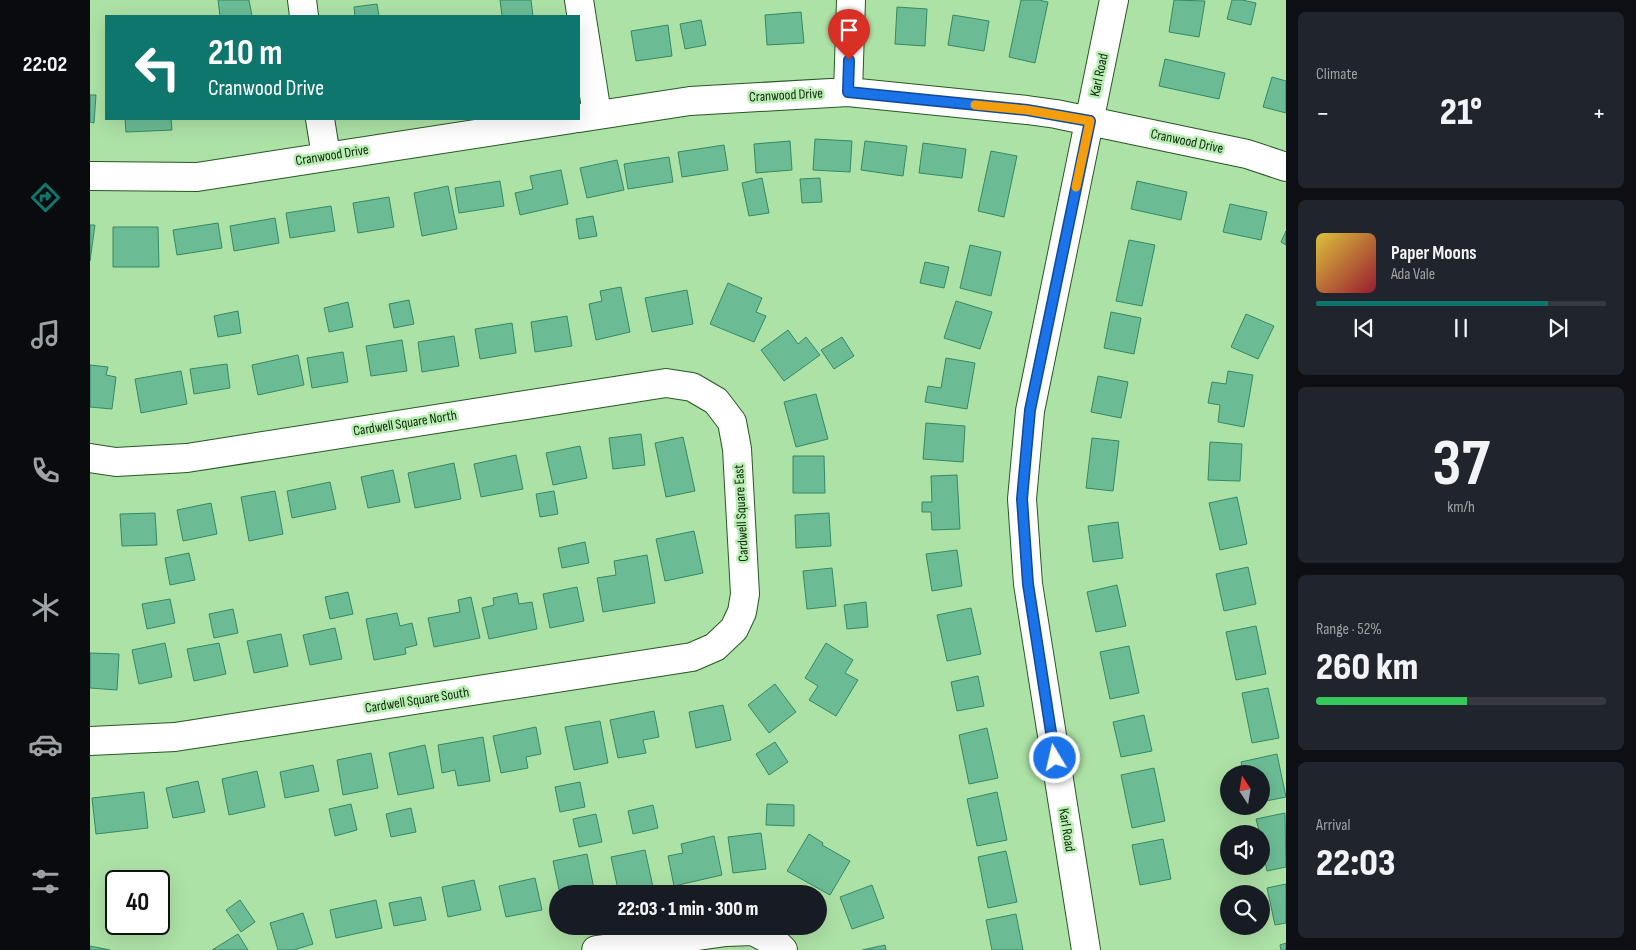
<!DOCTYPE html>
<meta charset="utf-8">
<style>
:root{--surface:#171b24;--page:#20242c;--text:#f1f3f6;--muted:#9ea1a6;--line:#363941;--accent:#0f766e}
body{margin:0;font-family:"Sofia Sans Condensed",sans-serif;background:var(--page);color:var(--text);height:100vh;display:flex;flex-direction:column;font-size:19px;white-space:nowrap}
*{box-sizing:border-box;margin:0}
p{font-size:16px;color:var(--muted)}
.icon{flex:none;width:28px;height:28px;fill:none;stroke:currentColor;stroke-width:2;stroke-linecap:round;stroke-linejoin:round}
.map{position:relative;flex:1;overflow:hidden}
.side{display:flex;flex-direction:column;gap:12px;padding:12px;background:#0d0f14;width:350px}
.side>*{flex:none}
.guide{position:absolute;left:15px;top:15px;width:475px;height:105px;border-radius:0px;box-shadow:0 5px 20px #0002;background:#0f766e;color:#fff;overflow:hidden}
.needle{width:32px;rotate:348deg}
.controls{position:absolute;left:1130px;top:765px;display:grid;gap:10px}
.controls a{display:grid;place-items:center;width:50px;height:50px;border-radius:50%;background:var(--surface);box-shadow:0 5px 20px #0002;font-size:25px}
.speed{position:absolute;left:15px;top:870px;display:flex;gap:10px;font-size:25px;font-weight:700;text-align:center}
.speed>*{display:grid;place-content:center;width:65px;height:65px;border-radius:50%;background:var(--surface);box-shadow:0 5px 20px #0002;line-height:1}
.speed .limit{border:2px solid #111;border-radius:8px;background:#fff;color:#111}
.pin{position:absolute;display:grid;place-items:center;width:42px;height:42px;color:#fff;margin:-51px -21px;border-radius:50% 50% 50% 0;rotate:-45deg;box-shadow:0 0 5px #0007}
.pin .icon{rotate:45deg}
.me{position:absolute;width:55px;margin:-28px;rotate:351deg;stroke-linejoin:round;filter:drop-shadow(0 0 4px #0008)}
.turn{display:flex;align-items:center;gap:18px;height:105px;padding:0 20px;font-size:22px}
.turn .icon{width:65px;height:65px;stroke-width:2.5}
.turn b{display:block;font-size:35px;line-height:42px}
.big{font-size:38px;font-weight:800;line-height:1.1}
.side .tile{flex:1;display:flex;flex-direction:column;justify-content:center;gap:8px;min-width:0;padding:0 18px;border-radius:8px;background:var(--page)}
.side .dial{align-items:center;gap:0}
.dial b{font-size:65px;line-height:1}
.song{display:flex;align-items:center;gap:15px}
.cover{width:60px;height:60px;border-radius:8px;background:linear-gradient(135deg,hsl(50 70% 55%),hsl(350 70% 35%))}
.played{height:5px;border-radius:2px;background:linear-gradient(90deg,var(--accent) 80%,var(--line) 80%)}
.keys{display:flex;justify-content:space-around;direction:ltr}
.heat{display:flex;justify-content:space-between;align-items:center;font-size:28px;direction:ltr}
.charge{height:8px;border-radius:4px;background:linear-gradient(90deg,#34c759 52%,var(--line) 0)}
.trip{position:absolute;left:459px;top:885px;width:278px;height:50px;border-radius:25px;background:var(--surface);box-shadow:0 5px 20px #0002;font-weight:800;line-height:50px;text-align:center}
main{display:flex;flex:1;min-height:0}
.menu{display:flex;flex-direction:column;width:90px;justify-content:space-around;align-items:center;background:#090b0e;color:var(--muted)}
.menu .icon{width:35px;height:35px}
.menu .selected{color:var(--accent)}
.menu b{font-size:22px;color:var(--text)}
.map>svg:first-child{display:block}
.building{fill:#6bbc95;stroke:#368864}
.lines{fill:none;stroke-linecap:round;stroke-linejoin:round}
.minor-casing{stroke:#275723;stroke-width:30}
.minor{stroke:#fff;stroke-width:28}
.route-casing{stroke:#114b97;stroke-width:12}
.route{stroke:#1a73e8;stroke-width:9}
.slow{stroke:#f59e0b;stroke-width:9}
.labels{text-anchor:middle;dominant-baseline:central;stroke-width:5;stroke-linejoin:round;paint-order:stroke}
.street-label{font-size:14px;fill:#0e230c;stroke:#b9efb3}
</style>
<main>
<nav class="menu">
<b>22:02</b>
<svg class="icon selected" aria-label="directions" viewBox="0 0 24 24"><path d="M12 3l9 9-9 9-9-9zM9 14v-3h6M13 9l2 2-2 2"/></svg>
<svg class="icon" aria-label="music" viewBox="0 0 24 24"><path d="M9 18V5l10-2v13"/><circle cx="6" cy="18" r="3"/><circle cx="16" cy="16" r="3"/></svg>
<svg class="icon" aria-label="phone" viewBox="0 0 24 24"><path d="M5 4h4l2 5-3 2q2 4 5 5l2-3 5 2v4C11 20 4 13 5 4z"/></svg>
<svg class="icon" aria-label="climate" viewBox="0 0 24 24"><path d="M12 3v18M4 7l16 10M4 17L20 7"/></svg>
<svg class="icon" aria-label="car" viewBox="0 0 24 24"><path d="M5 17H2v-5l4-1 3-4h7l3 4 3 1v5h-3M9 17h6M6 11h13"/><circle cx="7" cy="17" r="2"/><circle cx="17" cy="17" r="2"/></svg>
<svg class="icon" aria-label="filters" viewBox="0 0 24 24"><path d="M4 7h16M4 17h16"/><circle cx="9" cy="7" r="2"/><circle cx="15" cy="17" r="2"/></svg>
</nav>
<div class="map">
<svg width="1196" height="950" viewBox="0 0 1196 950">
<rect width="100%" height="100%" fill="#ade2a6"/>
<path class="building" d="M128,0H159L162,16H130Z
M410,0H441L443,16H412Z
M931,0H949L958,2L945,63L919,57Z
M1084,0L1115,1L1109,37L1079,32Z
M1142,0H1152L1166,3L1161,25L1137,19Z
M287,4L289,16H265L264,7Z
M807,7L837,9L835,46L805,44Z
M711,12L714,43L677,45L675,15Z
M863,15L899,21L894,51L858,45Z
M611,20L616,45L595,49L590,24Z
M578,25L582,56L546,61L541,31Z
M1075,59L1135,73L1129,99L1069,86Z
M1182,77L1196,81V113L1173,107Z
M0,95H6L4,123L0,122Z
M35,119H81L82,130L36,132Z
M725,139L762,141L760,172L723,170Z
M700,141L702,170L666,173L664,144Z
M775,141L817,146L813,176L771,170Z
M833,143L876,149L872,178L829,173Z
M634,145L638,170L592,177L588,152Z
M901,151L927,156L914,217L888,211Z
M579,157L583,182L538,189L534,164Z
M527,160L534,190L497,198L490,168Z
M471,170L478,204L430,215L425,193L443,189L440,176Z
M672,178L679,213L659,216L652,183Z
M730,178L732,202L712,203L710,179Z
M410,181L414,206L369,213L365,188Z
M1047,181L1097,192L1091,220L1041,209Z
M358,186L367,229L332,236L324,193Z
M299,197L304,227L268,233L263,203Z
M1140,204L1177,212L1171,240L1133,232Z
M241,206L245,231L200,238L196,213Z
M503,216L507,236L489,239L486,219Z
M185,218L189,243L144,251L140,226Z
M128,223L132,248L87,255L83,230Z
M0,225H5L0,261Z
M23,227H68L69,267H23Z
M1196,231V245L1191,242Z
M1039,240L1065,245L1052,306L1026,301Z
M880,245L911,252L901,296L870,288Z
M835,262L859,267L854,288L830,283Z
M638,283L672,298L666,312L676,316L664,342L620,324Z
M531,287L540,332L506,340L499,304L512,301L510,291Z
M597,290L603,324L562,332L555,298Z
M319,300L324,324L304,328L299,304Z
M866,301L902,312L890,349L854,338Z
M258,302L263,327L239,332L234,308Z
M148,311L151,333L128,337L124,316Z
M1021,312L1051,318L1044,354L1014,348Z
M1156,314L1184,326L1168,359L1141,347Z
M477,316L482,346L445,352L441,322Z
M422,323L426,353L390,359L385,329Z
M698,330L708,344L716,337L730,355L694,381L671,350Z
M364,336L369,366L332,372L328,342Z
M752,337L764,356L744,369L731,350Z
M312,340L317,371L281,376L276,346Z
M253,352L258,382L222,388L217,358Z
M208,355L214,385L168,395L162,365Z
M856,358L885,363L877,409L835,402L838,386L851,388Z
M137,364L140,388L104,394L100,369Z
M0,365L18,367L16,375L26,377L22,409L0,407Z
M91,371L97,404L51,413L45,379Z
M1138,371L1163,375L1154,427L1128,422L1130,405L1118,403L1122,382L1136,384Z
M1008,376L1038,382L1031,418L1001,412Z
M726,394L738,439L706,447L694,402Z
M836,423L875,426L873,462L833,459Z
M551,434L555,465L523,469L519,438Z
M593,437L605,491L576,497L565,443Z
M1002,438L1029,441L1023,491L996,488Z
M1120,442L1152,444L1150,481L1118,480Z
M490,446L497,478L463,485L456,453Z
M426,455L433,489L391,497L384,464Z
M703,456H734L735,493H703Z
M364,463L371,499L325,508L318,473Z
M303,470L310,502L278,508L271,477Z
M867,475L870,529L842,530L841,512H832V502H842L841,476Z
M240,482L246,509L202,518L197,491Z
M185,491L193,534L159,541L151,497Z
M464,491L468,514L450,517L446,494Z
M1147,497L1157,544L1130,550L1119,503Z
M121,503L127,534L93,541L87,510Z
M65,513L67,545L32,546L30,514Z
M739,513L741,546L706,548L705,515Z
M1028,522L1033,558L1003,562L998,526Z
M604,531L613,573L575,581L566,539Z
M495,542L499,563L472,568L468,548Z
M867,550L872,586L842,591L836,554Z
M99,553L105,580L80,585L75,558Z
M557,555L565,603L513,612L507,578L526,575L524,561Z
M1158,567L1166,604L1134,611L1126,574Z
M742,568L746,606L717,609L713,571Z
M1027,585L1036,626L1006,632L997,592Z
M487,587L494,621L460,628L453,594Z
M258,592L263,614L240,619L235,597Z
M427,593L429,604L442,602L447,629L399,639L392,608L404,605L403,598Z
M381,597L390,638L344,647L338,618L370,612L368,600Z
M80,599L85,623L57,629L52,604Z
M776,602L778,627L757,629L754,605Z
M881,608L891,654L857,661L847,615Z
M143,609L148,633L124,638L119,614Z
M307,613L310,626L322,623L327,645L315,648L316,654L284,660L276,619Z
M1166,626L1176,674L1146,680L1136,632Z
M245,628L252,659L220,665L213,635Z
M191,634L198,666L164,673L157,641Z
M75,643L82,677L49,684L42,650Z
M129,643L136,674L104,681L97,649Z
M736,643L763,660L755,673L768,680L746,716L719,700L728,686L715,678Z
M1039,646L1049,693L1020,699L1010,652Z
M0,653L29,654L27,690L0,688Z
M888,676L894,706L867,711L861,682Z
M685,684L706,712L679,733L658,705Z
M1178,688L1189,738L1162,743L1152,693Z
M633,705L641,740L606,748L599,712Z
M564,711L569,737L553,740L556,753L528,758L520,720Z
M1054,715L1062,751L1031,757L1023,722Z
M510,721L518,763L484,770L475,727Z
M446,727L451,754L436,757L438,768L411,773L403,736Z
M897,728L908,778L879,784L869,735Z
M393,737L400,781L368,786L365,770L352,773L348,745Z
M685,742L698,762L679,775L666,754Z
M335,745L344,788L308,795L299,753Z
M281,753L288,788L253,795L247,760Z
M1187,754L1196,797L1171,802V774H1154L1151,762Z
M223,765L229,791L195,798L190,772Z
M1064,768L1075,821L1042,828L1031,775Z
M167,771L175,807L139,815L132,779Z
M108,781L115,812L83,818L76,788Z
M490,782L495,807L470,812L465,787Z
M54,792L58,828L6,834L2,798Z
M907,792L917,840L887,846L877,799Z
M261,804L267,830L245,836L239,809Z
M677,804L704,805V826L676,825Z
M563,805L568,828L543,834L538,811Z
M321,808L326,832L301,837L296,814Z
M1195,813L1196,867L1177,871L1171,842V834H1170L1166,819Z
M506,814L512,842L489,847L483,819Z
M671,833L676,869L643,873L638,837Z
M719,834L733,843L732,845L760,861L740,895L697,871Z
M624,836L632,875L584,886L578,856L593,853L591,844Z
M1073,839L1081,879L1050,885L1042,845Z
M555,850L563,887L529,894L521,857Z
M916,851L927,902L898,908L888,857Z
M497,854L505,894H470L463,861Z
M445,878L452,910L416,917L409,886Z
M384,880L391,910L358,917L352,887Z
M1196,884V923L1185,925L1177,888Z
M782,885L794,918L762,929L750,897Z
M331,897L336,920L304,926L299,903Z
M150,900L165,922L151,932L136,910Z
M286,900L292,928L246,938L240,910Z
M213,913L223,944L204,950H188L180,923Z
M926,914L933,950H902L896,920Z
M148,934L158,950H122Z
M1196,943V950H1191L1190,945Z
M795,945L796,950H772Z
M0,946L20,950H0Z"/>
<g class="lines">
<defs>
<path id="minor" d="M212,0L214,16
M489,0L507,114
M758,92L761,0
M489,118L600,101L758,92L937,110L966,114L1157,154L1196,167
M230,119L236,156
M0,176L107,177L482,119
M0,458L26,462L97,458L576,383L602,387L626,401L642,422L647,449L655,594L652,612L644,629L625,647L602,657L85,737L0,741
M506,950L636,932L663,931L686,943L693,950
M996,950L938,584L932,499L940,411L1024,0"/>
</defs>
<use href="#minor" class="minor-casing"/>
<use href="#minor" class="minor"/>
</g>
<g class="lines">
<defs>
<path id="route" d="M759,60L758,92L937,110L1000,121L940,410L932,499L938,584L965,758"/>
</defs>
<use href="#route" class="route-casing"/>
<use href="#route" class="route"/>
<path class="slow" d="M885,105L937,110L1000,121L986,187"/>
</g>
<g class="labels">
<g class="street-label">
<text transform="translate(1009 75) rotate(-78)">Karl Road</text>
<text transform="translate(696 95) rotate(-3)">Cranwood Drive</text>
<text transform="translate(1097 141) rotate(12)">Cranwood Drive</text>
<text transform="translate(242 155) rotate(-9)">Cranwood Drive</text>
<text transform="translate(315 423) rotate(-9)">Cardwell Square North</text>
<text transform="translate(651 513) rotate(-93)">Cardwell Square East</text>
<text transform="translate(327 700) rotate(-9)">Cardwell Square South</text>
<text transform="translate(977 830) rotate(81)">Karl Road</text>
</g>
</g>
</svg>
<div class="controls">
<a><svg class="needle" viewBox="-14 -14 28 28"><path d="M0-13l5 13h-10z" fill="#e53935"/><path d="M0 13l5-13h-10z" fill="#9ea1a6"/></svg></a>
<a><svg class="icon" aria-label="sound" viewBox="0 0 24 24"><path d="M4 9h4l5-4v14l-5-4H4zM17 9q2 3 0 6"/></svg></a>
<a><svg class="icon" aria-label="search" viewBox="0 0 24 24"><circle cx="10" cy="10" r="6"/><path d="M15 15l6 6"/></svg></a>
</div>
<div class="speed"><div class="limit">40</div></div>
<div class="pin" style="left:759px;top:60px;background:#d93025"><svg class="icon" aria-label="arrive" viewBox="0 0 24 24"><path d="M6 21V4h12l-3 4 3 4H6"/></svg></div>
<svg class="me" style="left:965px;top:758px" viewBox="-20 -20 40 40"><circle r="17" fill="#1a73e8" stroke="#fff" stroke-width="3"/><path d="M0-11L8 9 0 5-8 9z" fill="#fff"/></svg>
<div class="trip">22:03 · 1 min · 300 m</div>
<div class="guide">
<div class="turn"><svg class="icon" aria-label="left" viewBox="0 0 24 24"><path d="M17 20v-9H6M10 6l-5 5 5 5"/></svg><div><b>210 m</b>Cranwood Drive</div></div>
</div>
</div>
<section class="side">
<div class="tile"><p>Climate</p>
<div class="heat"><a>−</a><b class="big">21°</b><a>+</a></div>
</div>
<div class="tile">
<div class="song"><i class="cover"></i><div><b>Paper Moons</b><p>Ada Vale</p></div></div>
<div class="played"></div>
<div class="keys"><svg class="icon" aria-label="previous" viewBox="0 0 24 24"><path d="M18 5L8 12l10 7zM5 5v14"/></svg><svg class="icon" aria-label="pause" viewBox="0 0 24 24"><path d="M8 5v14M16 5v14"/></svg><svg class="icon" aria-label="next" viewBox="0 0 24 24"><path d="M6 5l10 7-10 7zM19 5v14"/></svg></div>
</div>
<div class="tile dial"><b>37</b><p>km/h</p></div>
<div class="tile"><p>Range · 52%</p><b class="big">260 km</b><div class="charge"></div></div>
<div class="tile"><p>Arrival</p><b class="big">22:03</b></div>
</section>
</main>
